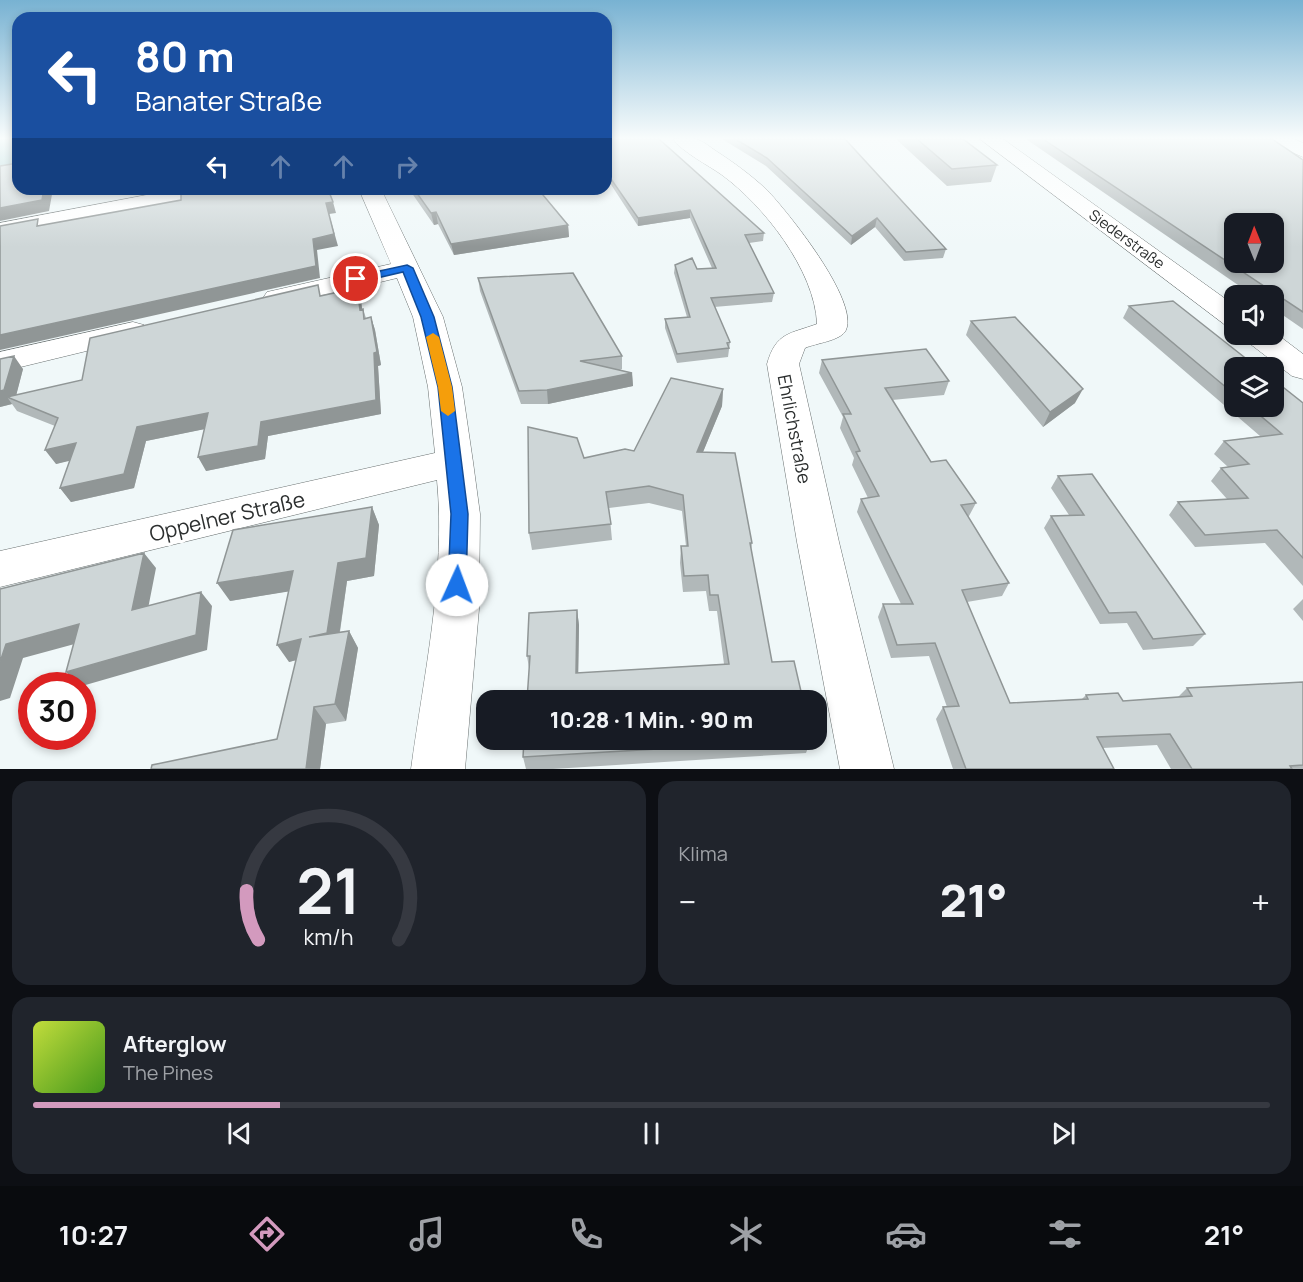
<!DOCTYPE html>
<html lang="de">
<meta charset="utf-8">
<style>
:root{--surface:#171b24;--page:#20242c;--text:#f1f3f6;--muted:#9ea1a6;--line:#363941;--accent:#d39abe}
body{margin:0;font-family:Manrope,sans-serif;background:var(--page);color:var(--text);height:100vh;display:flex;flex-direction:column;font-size:22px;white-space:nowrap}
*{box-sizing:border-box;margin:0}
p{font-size:20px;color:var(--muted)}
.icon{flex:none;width:33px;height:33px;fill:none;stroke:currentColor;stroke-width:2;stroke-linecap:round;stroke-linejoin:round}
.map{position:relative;height:769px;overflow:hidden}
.side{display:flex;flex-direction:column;gap:12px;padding:12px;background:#0d0f14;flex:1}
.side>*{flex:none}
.banner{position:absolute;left:12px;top:12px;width:600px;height:183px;border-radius:18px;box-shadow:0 3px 9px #0003;background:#1a4fa0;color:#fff;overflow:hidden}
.needle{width:39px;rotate:359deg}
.tools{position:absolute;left:1224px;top:213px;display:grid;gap:12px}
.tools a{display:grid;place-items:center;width:60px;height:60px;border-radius:12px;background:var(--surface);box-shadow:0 3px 9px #0003;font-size:30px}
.speed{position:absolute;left:18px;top:672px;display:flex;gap:12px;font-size:30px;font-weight:700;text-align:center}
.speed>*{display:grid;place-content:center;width:78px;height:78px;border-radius:50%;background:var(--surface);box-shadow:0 3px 9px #0003;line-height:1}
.speed .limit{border:9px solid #d22;background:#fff;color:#111}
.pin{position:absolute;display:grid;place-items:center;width:51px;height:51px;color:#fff;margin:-26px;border:3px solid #fff;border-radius:50%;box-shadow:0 2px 6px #0007}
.me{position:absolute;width:66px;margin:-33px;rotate:2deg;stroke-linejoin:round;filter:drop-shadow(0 0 4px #0008)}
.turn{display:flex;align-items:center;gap:21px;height:126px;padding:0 24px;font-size:27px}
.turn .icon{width:78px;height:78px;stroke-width:2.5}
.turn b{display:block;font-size:42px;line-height:51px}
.lanes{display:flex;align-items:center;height:57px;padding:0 24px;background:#0003;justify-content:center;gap:30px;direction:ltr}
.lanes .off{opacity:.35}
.big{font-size:45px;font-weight:800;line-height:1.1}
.side .card{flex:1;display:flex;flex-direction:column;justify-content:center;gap:9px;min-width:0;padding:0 21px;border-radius:18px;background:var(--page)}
.side .dial{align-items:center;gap:0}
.dial svg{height:156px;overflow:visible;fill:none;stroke:var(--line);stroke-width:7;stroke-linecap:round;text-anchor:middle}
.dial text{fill:var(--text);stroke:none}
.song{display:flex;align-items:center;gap:18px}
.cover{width:72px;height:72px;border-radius:9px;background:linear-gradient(135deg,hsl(70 70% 55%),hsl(100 70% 35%))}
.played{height:6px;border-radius:3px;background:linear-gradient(90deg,var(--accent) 20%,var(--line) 20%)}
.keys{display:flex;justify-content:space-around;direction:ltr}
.heat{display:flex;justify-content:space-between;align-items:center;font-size:33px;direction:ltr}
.side .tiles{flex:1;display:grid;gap:12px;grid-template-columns:1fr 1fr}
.card:last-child{grid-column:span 2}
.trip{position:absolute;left:476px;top:690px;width:351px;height:60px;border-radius:18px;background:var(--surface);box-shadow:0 3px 9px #0003;font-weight:800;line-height:60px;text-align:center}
.tabs{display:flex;height:96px;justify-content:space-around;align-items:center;background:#090b0e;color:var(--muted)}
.tabs .icon{width:42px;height:42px}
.tabs .active{color:var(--accent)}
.tabs b{font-size:27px;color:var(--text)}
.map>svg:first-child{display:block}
.green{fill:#a9d2d4}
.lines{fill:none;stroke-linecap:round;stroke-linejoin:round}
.minor-casing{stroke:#697070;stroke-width:1}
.minor{fill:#fff;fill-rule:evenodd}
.wall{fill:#b1b8b9}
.shaded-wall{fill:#909696}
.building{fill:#ced6d7;stroke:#909696;stroke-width:1.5;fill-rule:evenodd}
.route{fill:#1a73e8;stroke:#114b97;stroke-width:1.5}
.slow{fill:#f59e0b}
.labels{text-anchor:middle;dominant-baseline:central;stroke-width:6;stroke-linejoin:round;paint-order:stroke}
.far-street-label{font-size:15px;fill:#2c2f2f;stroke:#fff}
.street-label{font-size:18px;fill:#2c2f2f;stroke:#fff}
.near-street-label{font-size:21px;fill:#2c2f2f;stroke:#fff}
</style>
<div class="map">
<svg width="1303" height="769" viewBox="0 0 1303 769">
<rect width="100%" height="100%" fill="#f0f8f9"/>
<path class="green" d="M0,139H18V164L0,168Z"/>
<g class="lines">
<defs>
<path id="minor" d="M673,139C680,139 689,138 696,139C703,141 710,147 716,151C733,162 751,175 767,190C787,211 859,300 846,330C841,341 816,343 805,348L799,364L839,542L894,769H840L797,542L767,364C776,332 790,334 817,324C815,270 763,205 722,175C708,165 682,152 673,139Z
M980,139H1003L1234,305V327L1224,324Z
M1268,139H1294L1303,143V157L1271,143Z
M178,189H225L222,194L214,196L0,237V223Z
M359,189H381L443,317L462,387L473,462L480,514L479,609L465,769H411C424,674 446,576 437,480L0,587V551L435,453L428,387L413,317L397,278L277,307L267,304L263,298L267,292L391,264Z
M133,322L144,325L148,331L144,337L0,372V352Z
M1274,332L1303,354V379L1292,376L1245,340L1241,334H1274Z"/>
</defs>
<use href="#minor" class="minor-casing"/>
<use href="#minor" class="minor"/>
</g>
<path class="wall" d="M606,139L764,233L763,241L749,243L774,293L772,302L714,307L730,342L728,357L677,363L665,328V319L687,317L674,273L675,265L697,269L712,268L690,218L638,226L610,183L606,180Z
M722,139H845L946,249L943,258L904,261L875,227L851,245L766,166Z
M896,139H963L997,165L991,182L947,186Z
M1026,139H1272L1303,160V329L1274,309V296H1254Z
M409,189H538L568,225L569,237L454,255L438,224L434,225Z
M478,278L622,356V369L620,370L632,373L633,386L548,404H521L480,291Z
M357,288L361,301L362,310L363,309L366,318L371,317L375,330L381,365L378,366L381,414L268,436L265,459L206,471L204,429L146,441L134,488L71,502L60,488L70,460L56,464L55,426L17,411L12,404L0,407V359L23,369L16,395L82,380L322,295Z
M1129,306L1234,368V406H1274L1303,403V586L1265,543L1195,547L1169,515L1178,502L1227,499L1211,481L1221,468L1228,467L1214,454L1224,441L1260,436L1123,318Z
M971,321L1075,403L1043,427L966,335Z
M822,360L949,381L944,395L892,400L931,462L976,503L969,516L968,517L1009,583L1002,596L967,602L1010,703L1082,699L1086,695L1123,701L1178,697L1187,688L1303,682V769H1171L1157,745L1103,748L1114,769H953L936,719L943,707H947L929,656L891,658L878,617L883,604H901L857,512L861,499L868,498L852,465L854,458L840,428L843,417L819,373Z
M723,389L722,406L703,452L752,543L751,550L772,662L803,700L529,668L527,656L577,610L579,625L578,673L724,664L717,611H709L706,591L683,592L680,563L681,546H686L682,511L649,503L609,508L612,540L532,550L529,533L584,458L634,451Z
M1058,476L1205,634L1193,646L1143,650L1127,623L1100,624L1044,528L1051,516L1069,515L1051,488Z
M372,507L379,525L374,576L347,581L340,632L349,631L358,648L346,721L326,724L320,769H151L277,739L296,660L289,662V591L230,601Z
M1303,599V621L1293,609Z
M811,740L806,753L553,769H526L523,757Z"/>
<path class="shaded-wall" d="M44,189H53L49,211L0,221V208Z
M333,202L336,213L329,214L338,246L317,250L320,278L0,350V335L313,239L326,203Z
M690,210V218L638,226V218Z
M436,212L438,224L434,225L431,213Z
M877,218L875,227L851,245L852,236Z
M568,225L569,237L454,255L451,244Z
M357,288L361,301L364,322L360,310Z
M371,317L375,330L381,365L378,366L381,414L268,436L265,459L206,471L198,457L261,422Z
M14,356L23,369L15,400L11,399L4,390Z
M632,373L633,386L548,404L547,390Z
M723,389L722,406L696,469L697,452Z
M1083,389L1075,403L1043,427L1050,412Z
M4,390L11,399L7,397L12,404L0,407V391Z
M208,413L215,427L146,441L134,488L71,502L60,488L137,427Z
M76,443L86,457L56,464L45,450Z
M372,507L379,525L374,576L347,581L337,650L309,637L338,563Z
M144,553L156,568L145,624L132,610Z
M293,571L304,589L230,601L217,583Z
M201,592L212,606L207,650L82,686H81L66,672Z
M577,610L579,625L578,688L576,673Z
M79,624L93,639L23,658L10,698L0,701V662L6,644Z
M349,631L358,648L346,721L335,704Z
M301,639L312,656L289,662L277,645Z
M314,707L326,724L320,769H306Z"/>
<path class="building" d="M606,139H659L764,233L745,235L774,293L711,298L730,342L727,343L729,348L677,354L665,319L690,317L675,265L692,258L697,269L716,268L690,210L638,218L609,176L606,173Z
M735,139H845L946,249L906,252L877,218L852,236L767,158Z
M917,139H963L997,165L952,169Z
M1043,139H1272L1303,160V312ZM1234,224H1274V262H1234Z
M18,163V189H44L42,200L0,208V166Z
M199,189H328L333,202L326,203L334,234L313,239L316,266L0,335V226L38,219L37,226L181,200V193Z
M414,189H538L568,225L451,244L436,212L431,213Z
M573,273L622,356L580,361L632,373L547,390L519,391L478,278Z
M318,285L320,296L357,288L360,310L363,309L364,319L371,317L377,352L374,353L376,400L261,422L258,446L198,457L208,413L137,427L124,474L60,488L76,443L45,450L58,418L7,397L82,380L90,338Z
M1173,301L1258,368H1234V394L1129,306Z
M1015,317L1083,389L1050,412L971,321Z
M926,349L949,381L885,388L931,462L946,460L976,503L961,505L1009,583L962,590L1010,703L1088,699L1086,695L1118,693L1123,701L1192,696L1187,688L1303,682V765L1290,766L1292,769H1192L1170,734L1097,737L1114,769H966L943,707L959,706L935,643L897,645L883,604H913L861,499L879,496L856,452L860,451L843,414H851L822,360Z
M14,356L4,390L0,391V359Z
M671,378L723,389L697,452L735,453L752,543H750L772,662L794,661L803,700H527L530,656H527L529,613L577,610L576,673L729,664L718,595H710L708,575L684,576L681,546H688L683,495L649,486L606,492L611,524L529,533L528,427L577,438L584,458L625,449L634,451Z
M1274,380L1303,403V558L1277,530L1205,535L1178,502L1248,498L1221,468L1249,464L1224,441L1282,434L1249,406H1274Z
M1092,474L1205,634L1153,639L1136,612L1109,613L1051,516L1084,515L1058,476Z
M372,507L366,558L338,563L327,633L309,637L349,631L335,704L314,707L306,769H151L152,765L277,739L301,639L277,645L293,571L217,583L233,530Z
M144,553L132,610L201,592L196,635L66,672L79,624L6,644L0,662V589Z
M524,740H808L523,757Z"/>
<linearGradient id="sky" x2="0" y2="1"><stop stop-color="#78b2d2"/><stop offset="0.56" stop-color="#f8fcfc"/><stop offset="1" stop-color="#f8fcfc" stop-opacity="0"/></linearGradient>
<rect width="1303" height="247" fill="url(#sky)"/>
<path class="route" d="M407,265L413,268L434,317L452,387L468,514L466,585L463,591L457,593L450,591L448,585L451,514L438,387L421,317L403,272L356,283L350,279L352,277Z"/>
<path class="slow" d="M433,333L439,337L452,387L455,411L448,416L441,411L438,387L426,337Z"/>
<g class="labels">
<g class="far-street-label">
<text transform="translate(1127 239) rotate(36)">Siederstraße</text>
</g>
<g class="street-label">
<text transform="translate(795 429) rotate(79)">Ehrlichstraße</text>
</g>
<g class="near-street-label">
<text transform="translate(227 516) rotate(-13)">Oppelner Straße</text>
</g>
</g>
</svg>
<div class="tools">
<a><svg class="needle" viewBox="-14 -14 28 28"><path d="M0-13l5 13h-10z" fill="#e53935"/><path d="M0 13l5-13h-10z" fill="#9ea1a6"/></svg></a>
<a><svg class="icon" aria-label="sound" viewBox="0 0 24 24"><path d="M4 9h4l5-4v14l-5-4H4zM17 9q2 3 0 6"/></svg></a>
<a><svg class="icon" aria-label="layers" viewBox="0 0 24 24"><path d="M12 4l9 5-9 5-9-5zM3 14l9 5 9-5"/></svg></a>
</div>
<div class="speed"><div class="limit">30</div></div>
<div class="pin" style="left:356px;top:279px;background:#d93025"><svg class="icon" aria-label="arrive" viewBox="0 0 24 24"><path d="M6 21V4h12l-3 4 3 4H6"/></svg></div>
<svg class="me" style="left:457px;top:585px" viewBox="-20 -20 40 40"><circle r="19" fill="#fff"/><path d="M0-13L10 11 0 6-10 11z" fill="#1a73e8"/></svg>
<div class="trip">10:28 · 1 Min. · 90 m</div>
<div class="banner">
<div class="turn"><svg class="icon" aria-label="left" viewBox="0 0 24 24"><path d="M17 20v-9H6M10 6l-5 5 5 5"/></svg><div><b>80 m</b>Banater Straße</div></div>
<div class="lanes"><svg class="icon" aria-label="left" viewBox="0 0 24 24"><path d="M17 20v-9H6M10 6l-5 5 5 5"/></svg><svg class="icon off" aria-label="ahead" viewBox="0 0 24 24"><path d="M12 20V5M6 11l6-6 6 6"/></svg><svg class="icon off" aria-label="ahead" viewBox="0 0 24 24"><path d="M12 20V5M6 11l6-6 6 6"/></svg><svg class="icon off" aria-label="right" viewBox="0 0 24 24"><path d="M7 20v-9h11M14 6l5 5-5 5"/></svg></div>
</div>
</div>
<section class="side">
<div class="tiles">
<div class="card dial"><svg viewBox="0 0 100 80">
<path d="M14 69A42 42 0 1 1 86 69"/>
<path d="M14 69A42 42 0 0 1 8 44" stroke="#d39abe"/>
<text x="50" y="56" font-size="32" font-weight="700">21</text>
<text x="50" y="72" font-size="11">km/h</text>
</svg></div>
<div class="card"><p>Klima</p>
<div class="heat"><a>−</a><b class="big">21°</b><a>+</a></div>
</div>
<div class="card">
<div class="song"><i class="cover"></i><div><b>Afterglow</b><p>The Pines</p></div></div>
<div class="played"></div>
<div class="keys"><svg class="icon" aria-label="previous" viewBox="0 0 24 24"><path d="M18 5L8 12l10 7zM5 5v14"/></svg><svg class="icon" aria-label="pause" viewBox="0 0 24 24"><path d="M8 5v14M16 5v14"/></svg><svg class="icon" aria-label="next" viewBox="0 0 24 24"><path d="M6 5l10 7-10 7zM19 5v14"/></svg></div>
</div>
</div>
</section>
<nav class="tabs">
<b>10:27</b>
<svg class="icon active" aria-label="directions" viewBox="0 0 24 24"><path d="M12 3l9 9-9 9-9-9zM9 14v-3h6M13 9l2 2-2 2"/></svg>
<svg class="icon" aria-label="music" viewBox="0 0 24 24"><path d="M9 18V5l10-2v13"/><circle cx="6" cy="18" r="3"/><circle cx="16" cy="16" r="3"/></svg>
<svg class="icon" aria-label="phone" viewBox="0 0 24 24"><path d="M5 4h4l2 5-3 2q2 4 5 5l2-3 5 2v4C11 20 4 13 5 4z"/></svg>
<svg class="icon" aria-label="climate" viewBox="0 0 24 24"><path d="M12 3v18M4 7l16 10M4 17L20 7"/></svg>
<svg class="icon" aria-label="car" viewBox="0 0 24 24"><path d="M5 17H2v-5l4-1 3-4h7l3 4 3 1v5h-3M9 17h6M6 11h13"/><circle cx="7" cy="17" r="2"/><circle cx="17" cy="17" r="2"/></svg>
<svg class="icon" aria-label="filters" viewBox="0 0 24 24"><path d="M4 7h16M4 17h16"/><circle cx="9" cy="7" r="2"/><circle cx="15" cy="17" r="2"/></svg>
<b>21°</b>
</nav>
